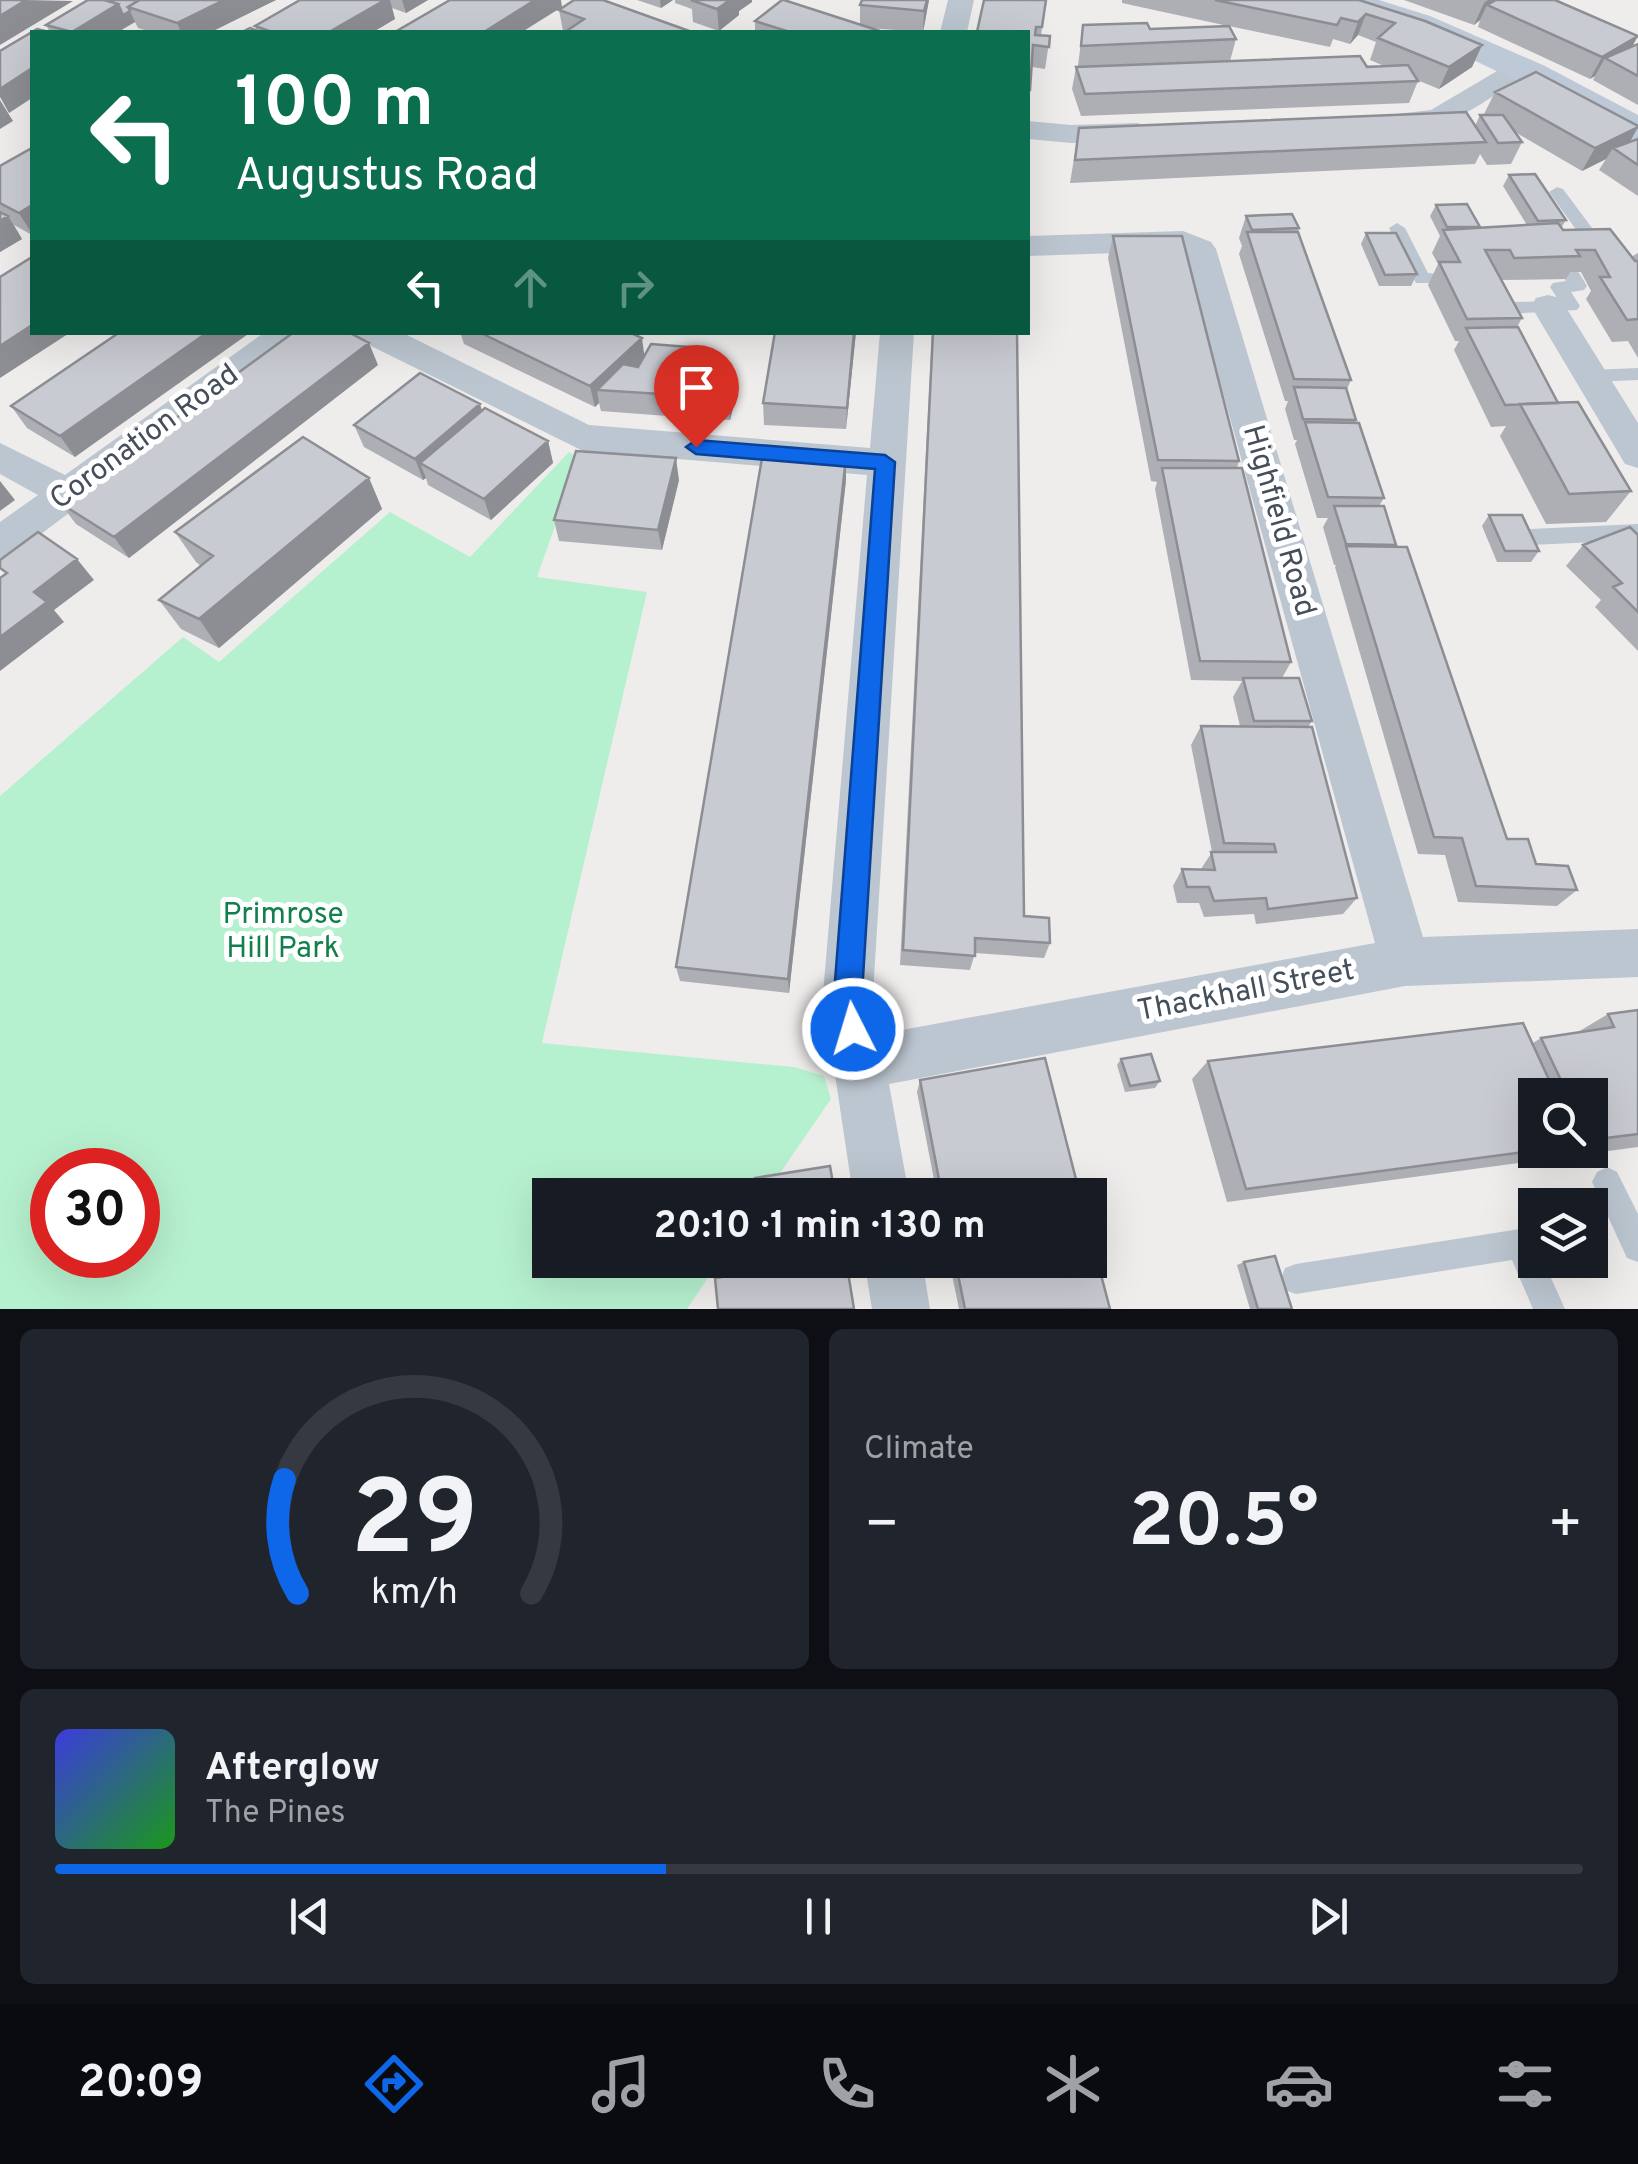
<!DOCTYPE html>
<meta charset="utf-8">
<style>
:root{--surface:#171b24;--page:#20242c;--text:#f1f3f6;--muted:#9ea1a6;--line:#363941;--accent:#0e66e8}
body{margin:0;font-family:Overpass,sans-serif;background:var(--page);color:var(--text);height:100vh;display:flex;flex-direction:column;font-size:38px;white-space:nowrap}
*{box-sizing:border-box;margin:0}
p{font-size:32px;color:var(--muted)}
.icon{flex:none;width:55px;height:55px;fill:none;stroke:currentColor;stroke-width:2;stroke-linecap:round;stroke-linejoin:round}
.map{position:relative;height:1309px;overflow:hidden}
.details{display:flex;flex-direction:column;gap:20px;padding:20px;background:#0d0f14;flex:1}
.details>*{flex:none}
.guide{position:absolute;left:30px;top:30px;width:1000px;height:305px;border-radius:0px;box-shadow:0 10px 40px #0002;background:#0b6e4f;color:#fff;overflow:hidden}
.fabs{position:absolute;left:1518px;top:1078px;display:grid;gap:20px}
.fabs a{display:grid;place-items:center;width:90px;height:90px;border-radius:0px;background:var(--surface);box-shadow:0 10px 40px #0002;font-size:50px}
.speed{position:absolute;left:30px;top:1148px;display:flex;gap:20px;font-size:50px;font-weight:700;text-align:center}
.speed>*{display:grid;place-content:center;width:130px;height:130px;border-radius:50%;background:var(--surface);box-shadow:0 10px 40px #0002;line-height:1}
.speed .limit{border:15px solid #d22;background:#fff;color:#111}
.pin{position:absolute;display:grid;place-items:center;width:85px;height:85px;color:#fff;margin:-102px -42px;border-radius:50% 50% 50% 0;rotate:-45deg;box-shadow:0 0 10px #0007}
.pin .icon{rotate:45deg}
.me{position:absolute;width:110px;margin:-55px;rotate:355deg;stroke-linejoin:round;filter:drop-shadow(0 0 8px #0008)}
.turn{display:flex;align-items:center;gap:35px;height:210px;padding:0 40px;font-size:45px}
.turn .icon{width:130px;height:130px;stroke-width:2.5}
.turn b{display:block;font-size:70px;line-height:85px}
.lanes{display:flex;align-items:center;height:95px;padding:0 40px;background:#0003;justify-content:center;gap:50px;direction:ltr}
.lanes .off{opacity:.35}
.big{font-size:75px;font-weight:700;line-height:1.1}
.details .tile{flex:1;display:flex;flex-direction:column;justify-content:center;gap:15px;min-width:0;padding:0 35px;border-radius:15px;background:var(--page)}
.details .dial{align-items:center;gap:0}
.dial svg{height:260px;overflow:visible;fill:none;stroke:var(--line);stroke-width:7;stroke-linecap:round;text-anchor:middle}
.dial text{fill:var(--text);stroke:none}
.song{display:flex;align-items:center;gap:30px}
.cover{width:120px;height:120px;border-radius:15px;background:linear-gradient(135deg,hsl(240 70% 55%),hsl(120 70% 35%))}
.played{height:10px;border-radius:5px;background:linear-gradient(90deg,var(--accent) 40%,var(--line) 40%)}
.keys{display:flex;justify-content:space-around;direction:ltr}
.heat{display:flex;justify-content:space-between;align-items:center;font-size:55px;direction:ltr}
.details .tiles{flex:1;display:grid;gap:20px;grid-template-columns:1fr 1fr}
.tile:last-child{grid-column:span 2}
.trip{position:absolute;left:532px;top:1178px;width:575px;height:100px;border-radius:0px;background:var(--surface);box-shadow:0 10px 40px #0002;font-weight:700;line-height:100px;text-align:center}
.menu{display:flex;height:160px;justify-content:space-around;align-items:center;background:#090b0e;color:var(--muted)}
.menu .icon{width:70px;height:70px}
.menu .selected{color:var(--accent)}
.menu b{font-size:45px;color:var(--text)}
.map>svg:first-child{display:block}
.green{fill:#b6f1cf;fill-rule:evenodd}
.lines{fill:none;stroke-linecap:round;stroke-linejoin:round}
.service{fill:#bcc6d0;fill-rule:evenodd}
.minor{fill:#bcc6d0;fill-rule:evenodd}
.secondary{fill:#bdc9d7;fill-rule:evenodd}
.wall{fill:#adafb5;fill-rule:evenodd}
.shaded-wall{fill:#8d8e93}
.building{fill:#c9cbd2;stroke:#8d8e93;stroke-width:2.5}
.route{fill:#0e66e8;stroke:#094297;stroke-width:2.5}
.labels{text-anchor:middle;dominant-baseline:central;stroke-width:10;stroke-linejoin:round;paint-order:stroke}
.street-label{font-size:30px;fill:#444f5b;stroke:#fff}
.park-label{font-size:30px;fill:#11804c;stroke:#fff}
</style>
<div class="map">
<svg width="1638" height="1309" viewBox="0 0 1638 1309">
<rect width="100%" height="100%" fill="#efecec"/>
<path class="green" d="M569,452L579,458L537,577L647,592L542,1043L794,1067L824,1076L831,1099L765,1195H550V1260H720L687,1309H0V796L183,637L219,662L390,512L470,557ZM52,1170H138V1255H52Z"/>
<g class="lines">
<path class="service" d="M1557,187L1563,189L1595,232V240L1563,241V233L1577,231L1549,192Z
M1397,223L1405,228L1428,273L1452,275V283H1416L1389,228Z
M1570,266L1576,268L1587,286L1584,290L1571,292L1580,306L1577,310L1508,314L1502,312L1489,291L1498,285L1504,287L1513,302L1559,301L1550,287L1553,283L1566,281L1561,272Z
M1638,368V380L1591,382L1582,376L1591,370Z
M1638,524V540L1531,545L1521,537L1531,529Z
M1607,1167L1617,1172L1638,1214V1262L1627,1258L1592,1182L1597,1172Z
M1520,1229L1531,1233L1535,1260H1543L1565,1309H1533L1512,1260L1296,1294L1285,1290L1281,1279L1285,1268L1296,1264Z"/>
<path class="minor" d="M948,0H974L967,32H940Z
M1519,58L1529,60L1533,66L1529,72C1483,102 1436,143 1378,128L1373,122L1378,116L1431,110Z
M1028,121L1071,125L1137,123L1147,126L1152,132L1147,138L1137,141L1071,143L1028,139Z
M1183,231L1211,242L1216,249L1423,937L1638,929V977L1405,986L889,1084L909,1195H853L823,994L867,475L583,451L359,340L354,332H401L589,425L870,448L880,332H914L873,994L880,1034L1375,943L1185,255L1178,251L1028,256V236Z
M1548,295L1560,298L1638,423V468L1625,464L1531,306L1536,298Z
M265,332H306L301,340L14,554L0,558V522L38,495L0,474V443L65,475Z
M864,1260H922L930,1309H872Z"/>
<path class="secondary" d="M1323,0H1379L1430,16L1543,65L1638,115V142L1624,139C1529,84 1434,36 1328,7Z"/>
</g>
<path class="wall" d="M276,0L211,32H151L138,28L135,22L118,32H50L46,25L109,1Z
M300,0H428L406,13L392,8L395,19L373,32H242H257L255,26Z
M637,0H673L661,8Z
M675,0H752V2L739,11V15L719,31L693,22L692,9L675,3Z
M929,0L923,32L869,28L883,32H755V21L860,25V5Z
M1046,0L1041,35L1050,36L1045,69L1032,67L1028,107V32Z
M1122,0H1359L1482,45L1472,67L1439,89L1417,80L1418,81L1409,103L1081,116L1072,89L1076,67L1078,66L1083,25L1150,29L1228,26L1122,3ZM1229,26L1330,47L1333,39L1350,44L1358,35L1376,42L1370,60L1384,66L1230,61L1236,39Z
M1404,0H1555L1632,46L1638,44V105L1593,80L1595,76L1590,79L1478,27L1480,20L1474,25Z
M559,10L692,32H566L563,31Z
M1495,92L1638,126L1630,142L1638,139V196L1599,170L1606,159L1582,171L1515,132L1522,142L1511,164L1487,165L1480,154L1475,164L1070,183L1079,128L1475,126L1480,115H1486L1484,114Z
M32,148V235L14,225L22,239L0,252V166Z
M1509,175L1566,220L1561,228L1563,230L1631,257L1638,253V358L1628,341L1612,342L1586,299L1591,291L1581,272H1570L1566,279L1502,280L1522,318L1517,327L1558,403L1631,491L1606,522L1546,524L1500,436L1506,426L1491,427L1454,350L1459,341H1455L1428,285L1438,264L1432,253L1440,236L1430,216L1436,205L1480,227L1479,228L1527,225L1503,186Z
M1246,216L1299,228L1298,232L1351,380L1347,389L1356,420L1355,423L1384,498L1379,506L1396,545L1395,547L1507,839L1536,864L1577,890L1557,906L1458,902L1445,855L1418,854L1335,567L1336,565H1334L1323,527L1328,518H1317L1295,444L1297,440H1294L1285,409L1288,401H1285L1239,254L1242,246L1239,238Z
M1366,233L1417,274L1411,286H1379L1361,244Z
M1113,236L1239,461L1237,468L1291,662L1282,678L1312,721L1308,727L1357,898L1343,914L1256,924L1254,914L1204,917L1199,903H1177L1173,886L1182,869H1201L1212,852L1191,745L1201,726H1240L1233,697L1242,681L1191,680L1155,489L1157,482L1151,481L1108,258Z
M120,332L75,457L27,428L11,406Z
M460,332H629L644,355L703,370L694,418L601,411L599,403L595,407L464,344Z
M775,332H856L846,429L764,425L763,403Z
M932,332H1017L1024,916L1050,943L1044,958L975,953L970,970L900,965Z
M378,365L129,558L76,524L60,503Z
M733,392L734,404L730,420L702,418L701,407Z
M482,410L548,441L553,463L491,520L428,485L426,478L423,480L364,447L354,425Z
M369,478L382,509L219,648L181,629L159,600L201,566L196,562L175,532Z
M679,480L662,550L559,541L554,520Z
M846,480L789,993L680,981L676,967Z
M1489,515L1539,551L1531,562H1497L1482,526Z
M1638,535V651L1595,607L1601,600L1566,566L1583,545Z
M1638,1010V1147L1227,1202L1192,1079L1208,1061L1533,1043L1541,1038L1578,1032L1608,1014ZM1535,1095H1590V1150H1535Z
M1121,1059L1160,1081L1155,1088L1125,1092L1117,1065Z
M920,1080L1080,1195H937L917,1092Z
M949,1260H1090L1110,1309H959Z
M1244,1262L1292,1309H1250L1237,1265Z"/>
<path class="shaded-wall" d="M26,0L73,1L0,45V16Z
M224,0H276L211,32H181L177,23Z
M385,0H390L395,19L373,32H329Z
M402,0H428L406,13Z
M535,0H561L562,7L522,32H484Z
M660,0H673L661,8Z
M730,0H752V2L739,11V15L719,31L717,9Z
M927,0H929L923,32L924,11Z
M1488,0H1504L1487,5L1480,20L1474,25L1484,3Z
M118,4L128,26L118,32H72Z
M130,11L135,22L128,26L123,15Z
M1366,14L1358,35L1350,44L1358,22Z
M1638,36L1626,58H1605L1595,76L1590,79L1602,57Z
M1482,45L1472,67L1439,89L1449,67Z
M32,68V98L9,113L0,97V89Z
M0,100L13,121L0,129Z
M1638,127L1626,149L1613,148L1606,159L1582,171L1595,148Z
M32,205V234L19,213Z
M8,216L22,239L0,252V221Z
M32,325V332H71L0,378V346Z
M208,332H251L75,457L60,436Z
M854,332H856L846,429L847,408Z
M642,338L645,360L612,391L597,390L599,403L595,407L590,386Z
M369,343L378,365L129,558L114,537Z
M701,348L703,370L694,418L692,396Z
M733,392L734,404L730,420L729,409Z
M480,404L487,426L420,463L426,478L423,480L415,459Z
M548,441L553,463L491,520L484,499Z
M676,458L679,480L662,550L658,530Z
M846,458V480L789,993L788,979Z
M369,478L382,509L219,648L199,619Z
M0,481L15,500L0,511Z
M77,559L94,580L54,610L64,622L0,671V637L34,592Z"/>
<path class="building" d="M0,0H26L0,16Z
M88,0H104L118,4L72,32L46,25Z
M111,0H134L138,1L128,7L130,11L123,15L118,4L109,1Z
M139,0H224L177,23L128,7Z
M300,0H385L329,32H272L255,26Z
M450,0H535L484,32H395Z
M574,0H603L692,32H575L568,30L584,19L559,10Z
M691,0H730L717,9Z
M782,0H784L883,32H790L755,21Z
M862,0H927L924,11L860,5Z
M984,0H1046L1042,27H1036L1035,35L1050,36L1049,47L1033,45L1030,90H1028V32H977Z
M1215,0H1359L1425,21L1482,45L1449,67L1378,38L1395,23L1366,14L1358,22L1341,18L1337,25Z
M1496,0H1555L1638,36L1602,57L1487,5Z
M1147,23L1150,29L1229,26L1236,39L1081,46L1083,25Z
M250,28L260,32H242Z
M37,29L49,32H32V68L0,89V51Z
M1638,44V76L1605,58Z
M1360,56L1367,67L1408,65L1418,81L1085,94L1076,67Z
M1536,72L1638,126V127L1595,148L1495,92Z
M1466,112L1486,142L1075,160L1079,128Z
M1480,115H1503L1522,142L1498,143Z
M1638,139V165L1613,148Z
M32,148V205L19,213L0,203V166Z
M1535,174L1566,220L1538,221L1509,175Z
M1467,204L1480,227H1447L1436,205Z
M0,212L8,216L0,221Z
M1292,214L1299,228L1252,230L1246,216Z
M1558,223L1563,230L1610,229L1635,261H1638V319L1627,320L1600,277H1610L1595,250H1576L1580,256L1514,258L1510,250H1485L1522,318L1467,319L1439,262H1460L1443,230Z
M1247,232H1298L1351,380L1294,379Z
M1366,233H1396L1417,274L1385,275Z
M1113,236H1182L1239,461L1158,460Z
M32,257V325L0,346V277Z
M1518,327L1558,403L1505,405L1466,328Z
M120,332H208L60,436L11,406Z
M294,332H348L369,343L114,537L60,503Z
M479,332H629L642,338L590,386Z
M775,332H854L847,408L763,403Z
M933,332H1017L1024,916L1049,918L1050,943L975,938V956L903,950Z
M651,344L701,348L692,396L597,390L623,364L638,367Z
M420,373L480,404L415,459L354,425Z
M1294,387L1346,388L1356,420L1303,419Z
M705,390L733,392L729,409L701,407Z
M1578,402L1631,491L1569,494L1520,404Z
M485,408L548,441L484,499L420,463Z
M1305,422L1359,423L1384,498L1328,497Z
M303,437L369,478L199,619L159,600L213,556L175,532Z
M576,451L676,458L658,530L554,520Z
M763,452L846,458L788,979L676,967Z
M1162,468H1242L1291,662L1200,661Z
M1334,506H1384L1396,545L1346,544Z
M1489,515H1522L1539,551H1505Z
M1630,527L1638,535V612L1613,587L1622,583L1583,545Z
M38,532L77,559L34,592L47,602L0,637V578L7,573L0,568V560Z
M1346,546L1407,547L1507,839H1528L1536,864L1568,866L1577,890L1476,886L1462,838L1434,837Z
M1243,678H1299L1312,721H1254Z
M1201,726L1312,727L1357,898L1268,909L1266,898L1214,901L1209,887H1187L1182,869L1215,870L1211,852H1276L1274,844L1224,843Z
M1638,1010V1134L1590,1140V1095H1568L1541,1038L1614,1027L1608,1014Z
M1523,1023L1556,1095H1535V1150H1540L1246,1189L1208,1061Z
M1151,1054L1160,1081L1130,1086L1121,1059Z
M1045,1058L1080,1195H942L920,1080Z
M830,1166L835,1195H757L755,1178Z
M1090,1233L1110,1309H965L955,1260H1090Z
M1275,1256L1292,1309H1258L1244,1262Z
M747,1260H846L854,1309H718L715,1278L749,1273Z"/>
<path class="route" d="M696,440L885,455L895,462L862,994L867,1029L863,1039L853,1043L843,1039L834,994L875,469L696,454L686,447Z"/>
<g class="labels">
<g class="street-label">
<text transform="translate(145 438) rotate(-36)">Coronation Road</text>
<text transform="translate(1278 521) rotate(74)">Highfield Road</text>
<text transform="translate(1246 992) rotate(-11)">Thackhall Street</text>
</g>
<g class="park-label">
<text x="283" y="915">Primrose<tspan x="283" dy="34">Hill Park</tspan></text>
</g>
</g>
</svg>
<div class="fabs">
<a><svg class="icon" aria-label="search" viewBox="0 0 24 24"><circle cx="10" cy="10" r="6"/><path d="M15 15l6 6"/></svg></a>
<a><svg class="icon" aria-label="layers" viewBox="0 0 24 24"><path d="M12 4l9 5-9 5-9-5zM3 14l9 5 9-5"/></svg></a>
</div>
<div class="speed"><div class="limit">30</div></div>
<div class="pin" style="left:696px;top:447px;background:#d93025"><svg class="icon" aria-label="arrive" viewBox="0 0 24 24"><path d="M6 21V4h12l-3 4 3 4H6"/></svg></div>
<svg class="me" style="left:853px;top:1029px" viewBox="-20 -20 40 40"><circle r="17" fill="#0e66e8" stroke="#fff" stroke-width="3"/><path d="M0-11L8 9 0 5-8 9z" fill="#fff"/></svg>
<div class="trip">20:10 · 1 min · 130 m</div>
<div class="guide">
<div class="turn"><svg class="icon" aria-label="left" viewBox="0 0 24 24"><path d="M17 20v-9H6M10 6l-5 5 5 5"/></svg><div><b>100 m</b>Augustus Road</div></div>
<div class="lanes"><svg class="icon" aria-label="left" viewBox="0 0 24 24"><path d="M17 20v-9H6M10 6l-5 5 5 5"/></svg><svg class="icon off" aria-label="ahead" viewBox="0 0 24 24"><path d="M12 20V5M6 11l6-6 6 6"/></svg><svg class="icon off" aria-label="right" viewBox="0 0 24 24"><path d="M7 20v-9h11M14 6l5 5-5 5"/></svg></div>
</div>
</div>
<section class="details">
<div class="tiles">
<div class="tile dial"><svg viewBox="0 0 100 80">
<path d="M14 69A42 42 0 1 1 86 69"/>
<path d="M14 69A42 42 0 0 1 10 34" stroke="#0e66e8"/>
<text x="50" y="56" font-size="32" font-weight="700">29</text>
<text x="50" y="72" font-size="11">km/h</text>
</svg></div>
<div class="tile"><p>Climate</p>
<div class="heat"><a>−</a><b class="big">20.5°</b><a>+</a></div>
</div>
<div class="tile">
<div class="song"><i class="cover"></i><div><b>Afterglow</b><p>The Pines</p></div></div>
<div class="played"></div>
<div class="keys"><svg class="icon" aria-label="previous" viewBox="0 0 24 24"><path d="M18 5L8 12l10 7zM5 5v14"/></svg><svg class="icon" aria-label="pause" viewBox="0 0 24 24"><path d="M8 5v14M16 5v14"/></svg><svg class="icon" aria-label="next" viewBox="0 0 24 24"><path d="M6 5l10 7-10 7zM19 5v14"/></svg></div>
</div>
</div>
</section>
<nav class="menu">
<b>20:09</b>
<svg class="icon selected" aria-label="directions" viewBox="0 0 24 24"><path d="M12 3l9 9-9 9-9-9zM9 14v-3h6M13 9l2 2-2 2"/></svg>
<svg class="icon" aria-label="music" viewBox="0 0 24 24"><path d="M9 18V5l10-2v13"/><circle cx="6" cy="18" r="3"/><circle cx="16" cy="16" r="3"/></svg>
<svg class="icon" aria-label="phone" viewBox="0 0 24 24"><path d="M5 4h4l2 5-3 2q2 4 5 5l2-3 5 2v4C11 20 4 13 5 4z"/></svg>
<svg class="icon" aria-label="climate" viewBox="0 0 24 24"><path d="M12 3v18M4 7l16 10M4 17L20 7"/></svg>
<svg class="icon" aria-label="car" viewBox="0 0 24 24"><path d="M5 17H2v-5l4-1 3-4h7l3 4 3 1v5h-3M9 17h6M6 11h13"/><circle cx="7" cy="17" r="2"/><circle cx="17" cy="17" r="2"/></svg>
<svg class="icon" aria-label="filters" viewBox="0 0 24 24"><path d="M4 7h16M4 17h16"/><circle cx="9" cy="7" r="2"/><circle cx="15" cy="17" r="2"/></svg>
</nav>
